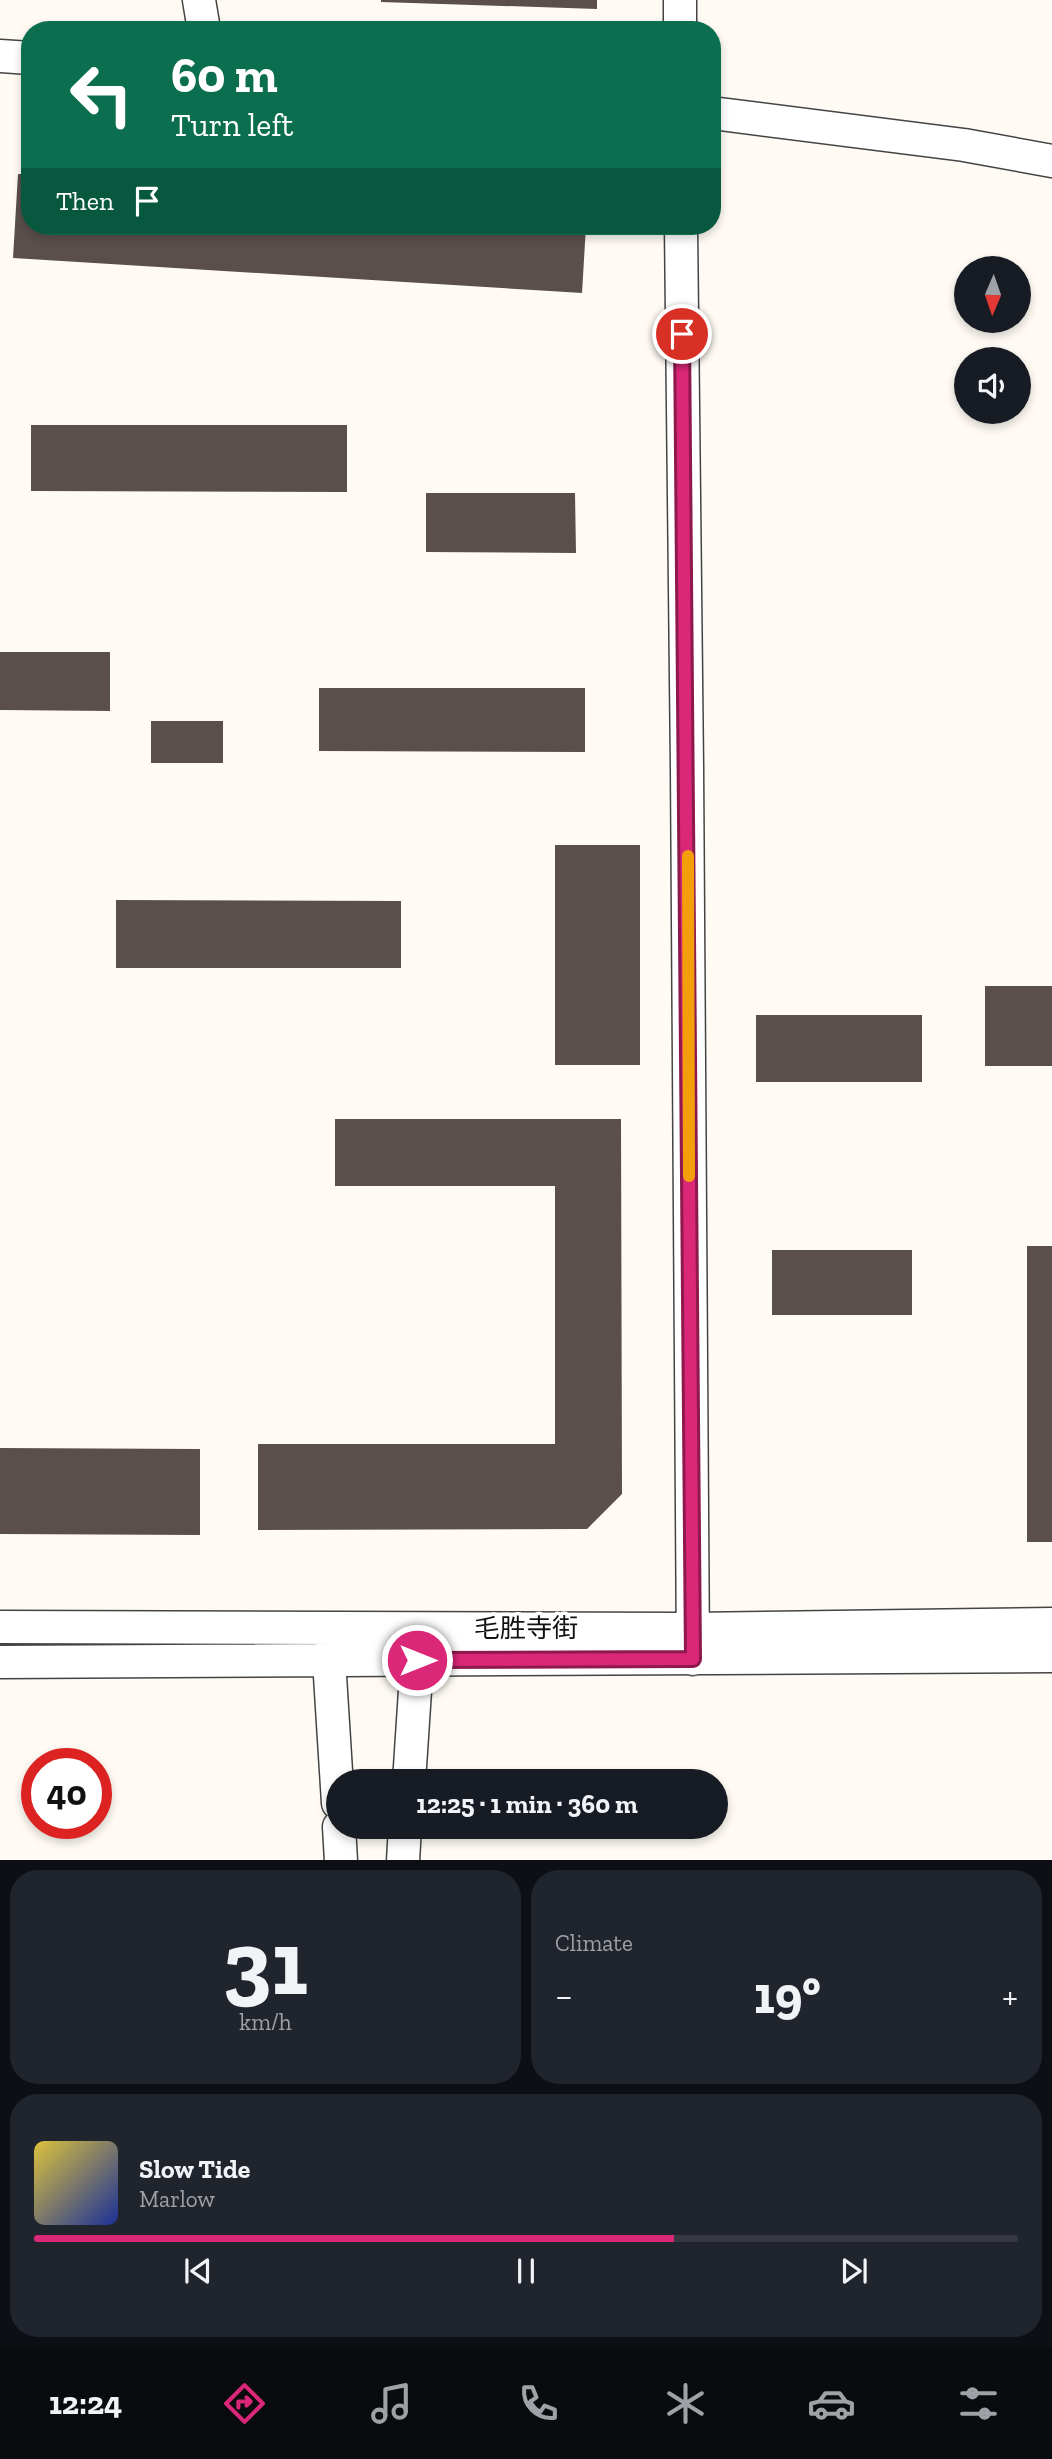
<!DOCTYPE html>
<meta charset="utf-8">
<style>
:root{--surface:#171b24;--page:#20242c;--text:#f1f3f6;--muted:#9ea1a6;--line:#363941;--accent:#db2777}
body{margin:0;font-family:"Zilla Slab","Noto Sans SC",serif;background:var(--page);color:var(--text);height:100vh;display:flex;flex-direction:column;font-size:26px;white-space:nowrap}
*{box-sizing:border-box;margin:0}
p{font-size:23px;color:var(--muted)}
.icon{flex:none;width:38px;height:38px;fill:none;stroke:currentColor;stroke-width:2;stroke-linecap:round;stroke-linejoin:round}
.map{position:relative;height:1860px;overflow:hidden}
.side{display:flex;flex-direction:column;gap:10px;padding:10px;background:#0d0f14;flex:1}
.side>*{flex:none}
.hud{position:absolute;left:21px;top:21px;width:700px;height:214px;border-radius:28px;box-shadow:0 4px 10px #0003;background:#0b6e4f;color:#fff;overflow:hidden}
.needle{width:46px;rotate:182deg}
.tools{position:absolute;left:954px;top:256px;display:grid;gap:14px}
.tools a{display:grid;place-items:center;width:77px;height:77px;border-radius:50%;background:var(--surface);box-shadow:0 4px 10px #0003;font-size:35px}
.speed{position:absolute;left:21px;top:1748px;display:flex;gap:14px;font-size:35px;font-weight:700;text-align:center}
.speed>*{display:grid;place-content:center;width:91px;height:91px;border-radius:50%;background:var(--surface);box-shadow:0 4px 10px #0003;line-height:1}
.speed .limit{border:10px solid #d22;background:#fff;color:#111}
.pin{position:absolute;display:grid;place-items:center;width:60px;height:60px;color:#fff;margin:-30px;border:4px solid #fff;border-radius:50%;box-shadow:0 2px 7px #0007}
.me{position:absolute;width:77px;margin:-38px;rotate:90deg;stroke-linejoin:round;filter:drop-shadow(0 0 5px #0008)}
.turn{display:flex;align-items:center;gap:24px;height:147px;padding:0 35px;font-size:32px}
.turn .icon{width:91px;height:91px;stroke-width:2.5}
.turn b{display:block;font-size:49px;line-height:60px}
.then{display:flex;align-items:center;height:66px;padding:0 35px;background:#0003;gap:14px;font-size:26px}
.big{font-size:52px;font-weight:700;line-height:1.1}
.side .card{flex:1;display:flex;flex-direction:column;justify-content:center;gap:10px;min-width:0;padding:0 24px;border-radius:28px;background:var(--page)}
.side .dial{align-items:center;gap:0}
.dial b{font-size:91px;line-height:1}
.song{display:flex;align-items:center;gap:21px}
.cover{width:84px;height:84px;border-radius:10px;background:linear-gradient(135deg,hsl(50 70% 55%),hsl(230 70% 35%))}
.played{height:7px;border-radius:4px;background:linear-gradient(90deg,var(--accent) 65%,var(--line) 65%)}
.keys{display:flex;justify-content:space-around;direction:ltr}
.heat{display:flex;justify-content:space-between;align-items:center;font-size:38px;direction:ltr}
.side .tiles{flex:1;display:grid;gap:10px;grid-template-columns:1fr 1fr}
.card:last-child{grid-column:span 2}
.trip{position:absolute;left:326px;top:1769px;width:402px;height:70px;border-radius:35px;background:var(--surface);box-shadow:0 4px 10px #0003;font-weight:700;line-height:70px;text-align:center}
.menu{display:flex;height:112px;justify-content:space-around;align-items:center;background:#090b0e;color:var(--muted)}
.menu .icon{width:49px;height:49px}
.menu .selected{color:var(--accent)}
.menu b{font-size:32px;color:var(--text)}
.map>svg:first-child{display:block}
.building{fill:#5b4f4c}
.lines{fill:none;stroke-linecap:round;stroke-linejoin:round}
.minor-casing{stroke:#444;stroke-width:35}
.minor{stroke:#fff;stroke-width:32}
.route-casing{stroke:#8e194d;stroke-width:18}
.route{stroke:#db2777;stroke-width:12}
.slow{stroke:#f59e0b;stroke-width:12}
.labels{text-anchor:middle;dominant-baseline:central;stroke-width:7;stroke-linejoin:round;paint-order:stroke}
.street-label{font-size:26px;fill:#111;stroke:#fff}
</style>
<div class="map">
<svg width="1052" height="1861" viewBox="0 0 1052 1861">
<rect width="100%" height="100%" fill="#fffbf4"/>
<path class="building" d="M381,0H597V9L381,2Z
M18,174H30V226H586L582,293L13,258Z
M31,425H347V492L31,491Z
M426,493H575L576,553L426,552Z
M0,652H110V711L0,710Z
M319,688H585V752L319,751Z
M151,721H223V763H151Z
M555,845H640V1065H555Z
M116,900L401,901V968H116Z
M985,986H1052V1066H985Z
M756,1015H922V1082H756Z
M335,1119H621L622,1494L587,1529L258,1530V1444H555V1186H335Z
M1027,1246H1052V1542H1027Z
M772,1250H912V1315H772Z
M0,1448L200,1449V1535L0,1534Z"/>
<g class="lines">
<defs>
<path id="minor" d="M199,0L204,30
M680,30V0
M0,56L30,58
M712,113L964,145L1052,161
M681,226L687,768L693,1659
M0,1627L692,1629L1052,1624
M333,1639L329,1660L338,1803
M0,1662L1052,1656
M409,1782L417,1660L415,1640
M339,1827L341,1861
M403,1861L405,1827"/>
</defs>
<use href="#minor" class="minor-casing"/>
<use href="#minor" class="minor"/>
</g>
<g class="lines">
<defs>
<path id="route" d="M417,1660L693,1659L682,334"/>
</defs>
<use href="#route" class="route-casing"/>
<use href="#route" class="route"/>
<path class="slow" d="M688,856L689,1176"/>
</g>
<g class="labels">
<g class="street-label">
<text x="526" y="1628">毛胜寺街</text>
</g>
</g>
</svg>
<div class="tools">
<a><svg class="needle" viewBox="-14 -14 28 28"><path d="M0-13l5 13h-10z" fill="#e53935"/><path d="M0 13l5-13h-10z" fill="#9ea1a6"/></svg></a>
<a><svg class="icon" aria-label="sound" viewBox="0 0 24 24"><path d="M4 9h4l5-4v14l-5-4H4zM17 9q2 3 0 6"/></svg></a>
</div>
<div class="speed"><div class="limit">40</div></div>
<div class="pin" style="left:682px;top:334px;background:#d93025"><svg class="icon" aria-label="arrive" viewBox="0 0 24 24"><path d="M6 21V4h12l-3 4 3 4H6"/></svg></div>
<svg class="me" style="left:417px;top:1660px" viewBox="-20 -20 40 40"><circle r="17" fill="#db2777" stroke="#fff" stroke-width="3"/><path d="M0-11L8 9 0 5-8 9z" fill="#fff"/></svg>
<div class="trip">12:25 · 1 min · 360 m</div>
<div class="hud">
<div class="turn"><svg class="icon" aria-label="left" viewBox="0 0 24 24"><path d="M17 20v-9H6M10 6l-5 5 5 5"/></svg><div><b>60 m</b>Turn left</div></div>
<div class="then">Then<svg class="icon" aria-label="arrive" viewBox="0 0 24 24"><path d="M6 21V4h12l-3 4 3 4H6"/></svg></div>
</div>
</div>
<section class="side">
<div class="tiles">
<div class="card dial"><b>31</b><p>km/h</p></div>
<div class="card"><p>Climate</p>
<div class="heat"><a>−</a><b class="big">19°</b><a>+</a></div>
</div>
<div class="card">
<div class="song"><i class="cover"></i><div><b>Slow Tide</b><p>Marlow</p></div></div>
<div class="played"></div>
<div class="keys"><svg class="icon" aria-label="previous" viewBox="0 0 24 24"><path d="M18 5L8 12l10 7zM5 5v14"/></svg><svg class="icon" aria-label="pause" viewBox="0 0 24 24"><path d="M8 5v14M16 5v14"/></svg><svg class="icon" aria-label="next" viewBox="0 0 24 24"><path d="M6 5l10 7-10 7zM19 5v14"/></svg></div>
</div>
</div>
</section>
<nav class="menu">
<b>12:24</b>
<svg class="icon selected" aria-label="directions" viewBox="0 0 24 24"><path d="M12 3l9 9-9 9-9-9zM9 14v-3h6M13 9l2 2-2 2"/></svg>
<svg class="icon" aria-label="music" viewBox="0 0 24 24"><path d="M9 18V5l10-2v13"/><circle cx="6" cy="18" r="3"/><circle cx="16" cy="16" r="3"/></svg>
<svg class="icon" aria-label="phone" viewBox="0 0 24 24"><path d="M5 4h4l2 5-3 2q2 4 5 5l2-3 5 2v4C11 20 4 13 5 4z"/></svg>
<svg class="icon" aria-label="climate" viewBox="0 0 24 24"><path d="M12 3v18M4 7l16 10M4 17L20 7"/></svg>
<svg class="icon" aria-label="car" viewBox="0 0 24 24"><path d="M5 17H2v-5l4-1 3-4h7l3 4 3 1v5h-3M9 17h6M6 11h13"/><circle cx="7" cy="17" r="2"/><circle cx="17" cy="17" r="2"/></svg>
<svg class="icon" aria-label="filters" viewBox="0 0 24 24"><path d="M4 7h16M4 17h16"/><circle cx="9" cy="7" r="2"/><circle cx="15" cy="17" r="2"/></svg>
</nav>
